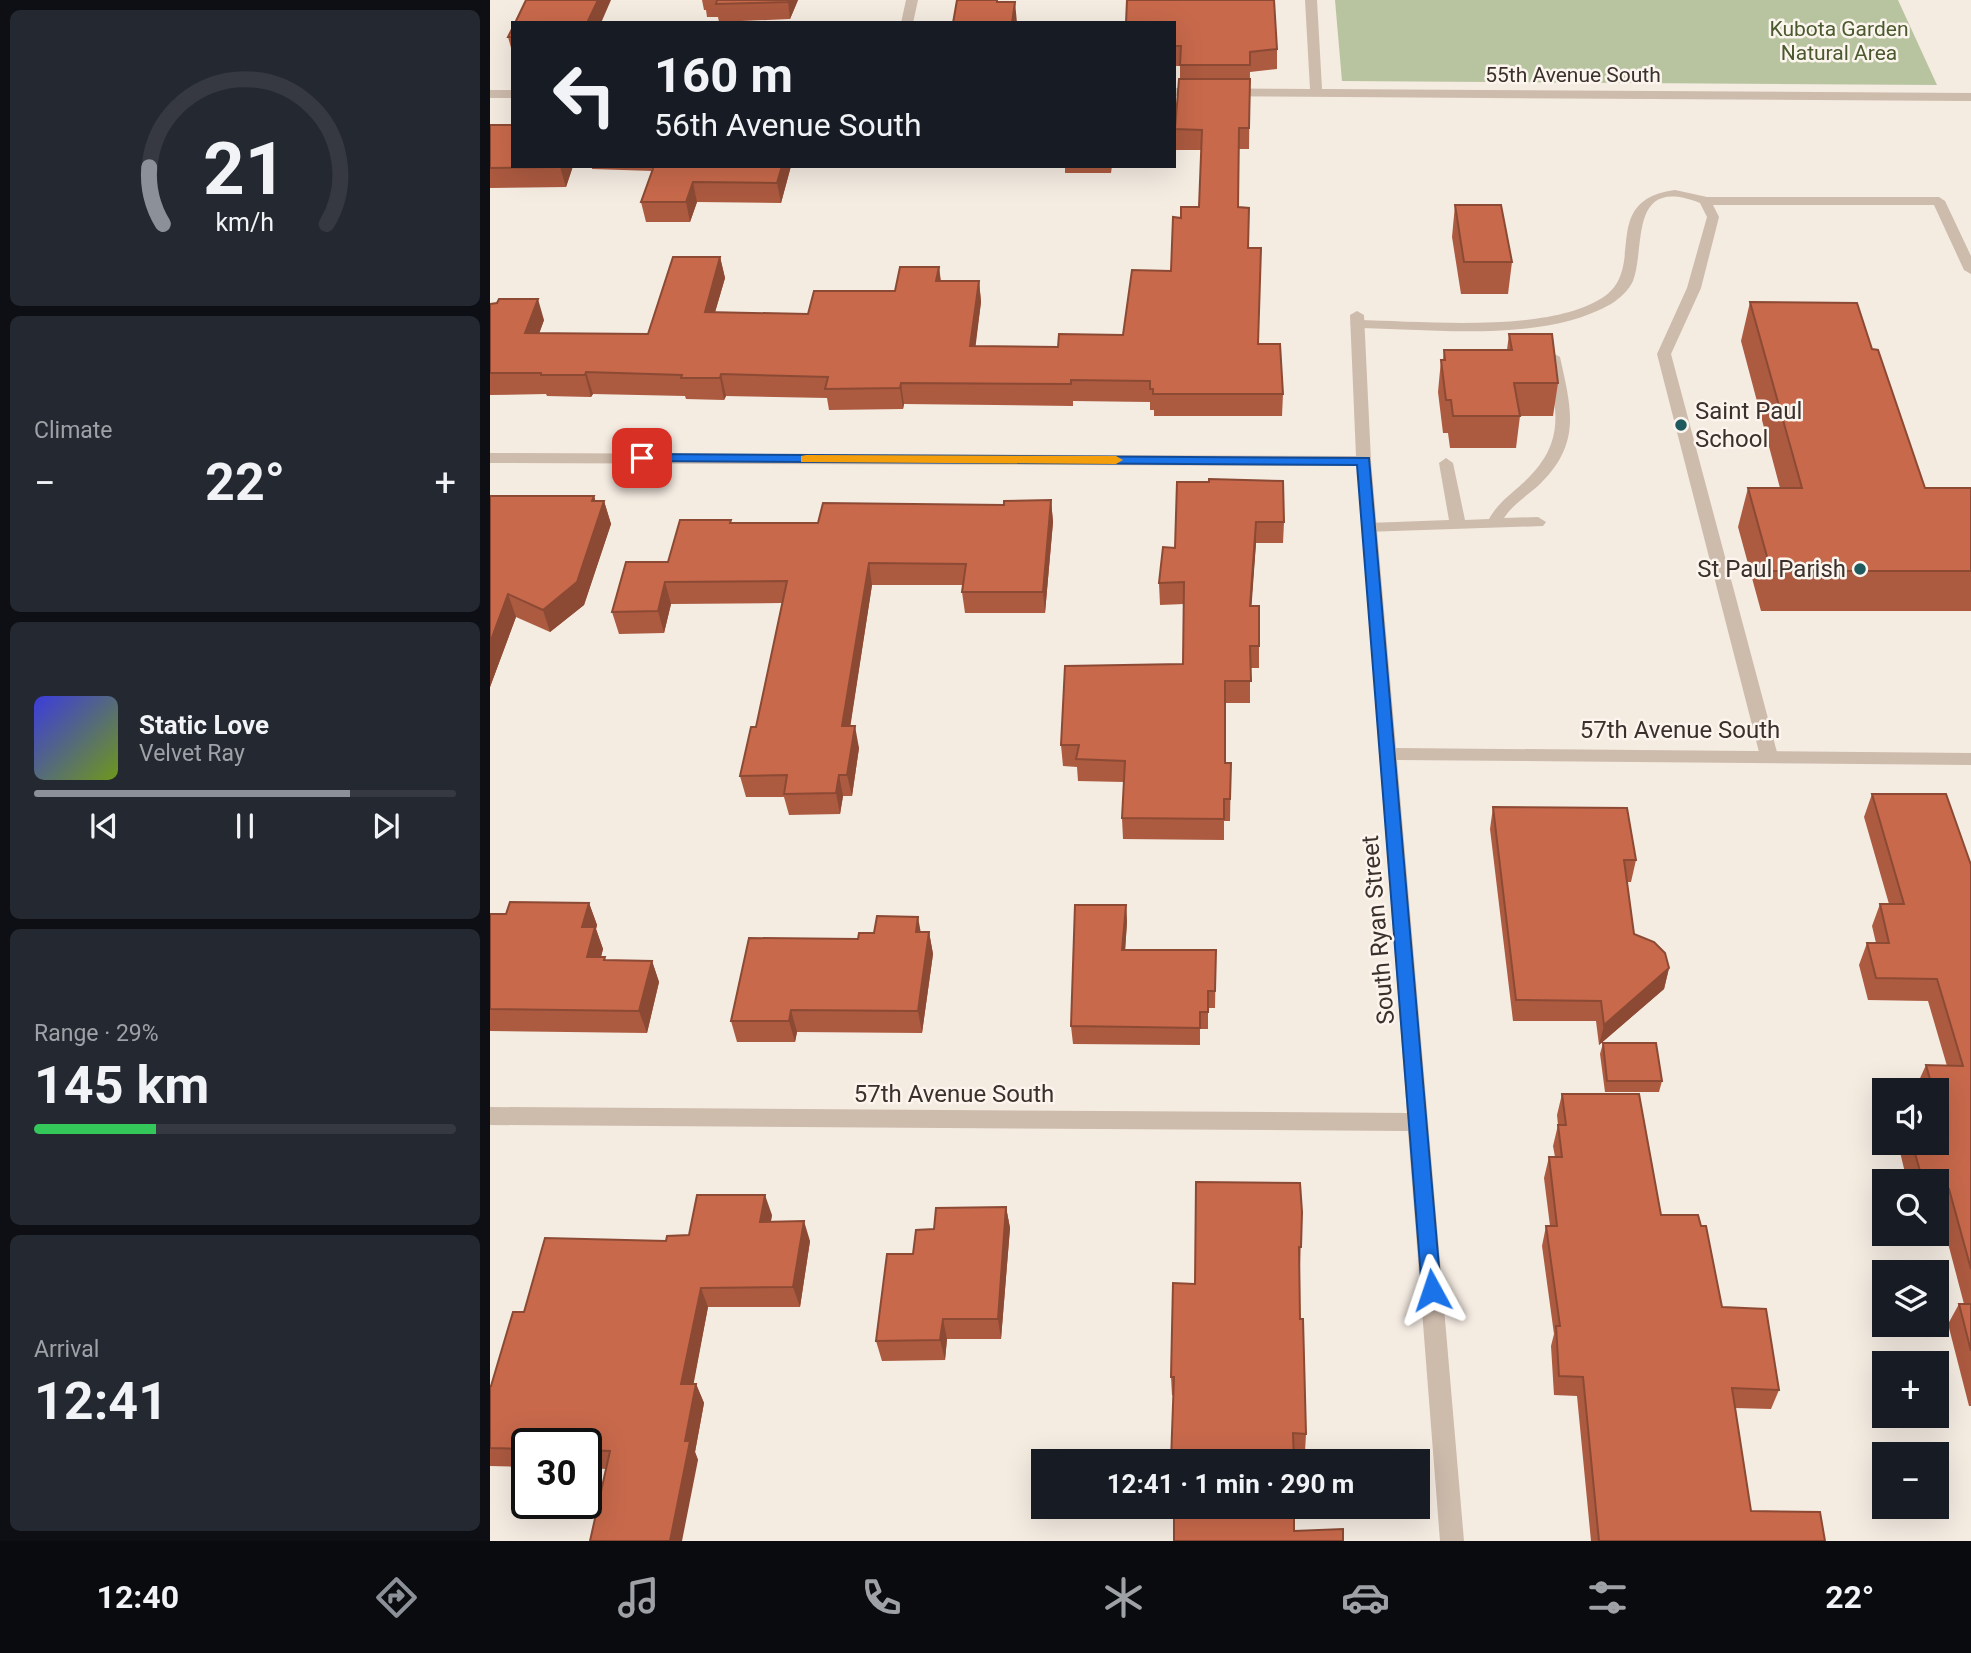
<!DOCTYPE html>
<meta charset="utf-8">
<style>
:root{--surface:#171b24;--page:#242831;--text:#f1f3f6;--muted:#9ea1a6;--line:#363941;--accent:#8c9099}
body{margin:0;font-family:Roboto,sans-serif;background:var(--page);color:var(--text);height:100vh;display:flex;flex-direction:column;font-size:26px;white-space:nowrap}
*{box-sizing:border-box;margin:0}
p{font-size:23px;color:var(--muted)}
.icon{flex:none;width:38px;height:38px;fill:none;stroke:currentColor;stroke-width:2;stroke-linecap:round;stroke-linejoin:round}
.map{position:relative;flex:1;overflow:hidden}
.drawer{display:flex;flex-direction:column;gap:10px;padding:10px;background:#0d0f14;width:490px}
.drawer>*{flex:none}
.guide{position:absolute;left:21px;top:21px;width:665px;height:147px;border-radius:0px;box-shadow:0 7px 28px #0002;background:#171b24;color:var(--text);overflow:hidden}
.buttons{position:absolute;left:1382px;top:1078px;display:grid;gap:14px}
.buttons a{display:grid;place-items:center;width:77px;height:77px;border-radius:0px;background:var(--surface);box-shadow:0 7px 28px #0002;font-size:35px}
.speed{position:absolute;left:21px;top:1428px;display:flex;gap:14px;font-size:35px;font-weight:700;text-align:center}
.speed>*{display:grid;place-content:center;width:91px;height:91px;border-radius:50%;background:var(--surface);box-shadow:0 7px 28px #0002;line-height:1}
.speed .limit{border:4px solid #111;border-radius:10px;background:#fff;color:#111}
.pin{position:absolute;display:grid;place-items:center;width:60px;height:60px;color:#fff;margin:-30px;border-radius:14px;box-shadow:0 4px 10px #0006}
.me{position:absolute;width:77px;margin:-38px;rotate:355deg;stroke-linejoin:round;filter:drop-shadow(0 0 5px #0008)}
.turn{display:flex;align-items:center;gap:24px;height:147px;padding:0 28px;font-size:32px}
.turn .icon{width:91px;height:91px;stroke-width:2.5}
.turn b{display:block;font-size:49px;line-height:60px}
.big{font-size:52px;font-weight:700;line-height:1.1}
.drawer .widget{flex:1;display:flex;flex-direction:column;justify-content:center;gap:10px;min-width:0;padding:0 24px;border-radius:10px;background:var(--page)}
.drawer .dial{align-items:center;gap:0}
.dial svg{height:182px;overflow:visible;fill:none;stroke:var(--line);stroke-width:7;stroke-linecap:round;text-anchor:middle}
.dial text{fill:var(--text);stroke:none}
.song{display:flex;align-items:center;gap:21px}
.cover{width:84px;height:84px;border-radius:10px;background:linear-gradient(135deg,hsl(240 70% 55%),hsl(80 70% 35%))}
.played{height:7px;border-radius:4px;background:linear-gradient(90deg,var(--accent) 75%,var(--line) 75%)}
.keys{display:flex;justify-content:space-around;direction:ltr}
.heat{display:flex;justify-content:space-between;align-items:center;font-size:38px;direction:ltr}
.charge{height:10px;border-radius:5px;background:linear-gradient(90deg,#34c759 29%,var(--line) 0)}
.trip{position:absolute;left:541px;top:1449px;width:399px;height:70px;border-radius:0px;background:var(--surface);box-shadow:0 7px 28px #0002;font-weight:700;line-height:70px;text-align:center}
.dock{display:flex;height:112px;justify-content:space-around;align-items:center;background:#090b0e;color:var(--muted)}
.dock .icon{width:49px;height:49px}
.dock .selected{color:var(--accent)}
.dock b{font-size:32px;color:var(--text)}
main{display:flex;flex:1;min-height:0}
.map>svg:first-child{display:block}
.green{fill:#b8c4a0}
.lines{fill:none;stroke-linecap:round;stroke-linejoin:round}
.lane{fill:#cdbbac;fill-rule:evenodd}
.street{fill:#cdbbac;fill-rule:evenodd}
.wall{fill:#ac5a40}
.shaded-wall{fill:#8c4a34}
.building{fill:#c8694b;stroke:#8c4a34;stroke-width:2}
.route{fill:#1a73e8;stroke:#114b97;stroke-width:2}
.slow{fill:#f59e0b}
.poi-dot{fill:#1f5a5e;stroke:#fbf5ee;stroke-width:2.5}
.labels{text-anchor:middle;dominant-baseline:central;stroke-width:5;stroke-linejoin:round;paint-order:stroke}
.far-park-label{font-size:21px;fill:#4a5a2e;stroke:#fbf5ee}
.far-street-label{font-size:21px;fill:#3b302b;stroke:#fbf5ee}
.poi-label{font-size:24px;fill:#3b302b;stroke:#fbf5ee;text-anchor:start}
.street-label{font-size:24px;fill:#3b302b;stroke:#fbf5ee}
</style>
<main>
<section class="drawer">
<div class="widget dial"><svg viewBox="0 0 100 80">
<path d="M14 69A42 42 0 1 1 86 69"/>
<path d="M14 69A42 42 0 0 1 8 44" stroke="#8c9099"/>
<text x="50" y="56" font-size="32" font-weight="700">21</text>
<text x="50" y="72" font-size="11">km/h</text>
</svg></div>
<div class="widget"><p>Climate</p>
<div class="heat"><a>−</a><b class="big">22°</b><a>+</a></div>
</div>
<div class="widget">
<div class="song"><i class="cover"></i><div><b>Static Love</b><p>Velvet Ray</p></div></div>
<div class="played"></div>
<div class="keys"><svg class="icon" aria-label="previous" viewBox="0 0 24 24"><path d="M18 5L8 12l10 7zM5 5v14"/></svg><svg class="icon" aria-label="pause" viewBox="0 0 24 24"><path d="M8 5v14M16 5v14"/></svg><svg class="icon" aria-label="next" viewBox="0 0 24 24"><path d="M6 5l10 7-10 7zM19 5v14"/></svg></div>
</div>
<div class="widget"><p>Range · 29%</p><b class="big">145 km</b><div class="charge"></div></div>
<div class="widget"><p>Arrival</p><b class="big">12:41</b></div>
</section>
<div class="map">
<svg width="1481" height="1541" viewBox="0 0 1481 1541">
<rect width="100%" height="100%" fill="#f4ebe1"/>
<path class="green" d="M845,0H1408L1447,85L852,81Z"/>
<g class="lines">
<path class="lane" d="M1185,190L1217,197H1449L1455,201L1481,256V274L1474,270L1444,205H1223L1229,217L1211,288L1181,354L1288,756L1285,760H1273L1270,756L1167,354L1197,288L1217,217L1210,203C1138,175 1156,246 1143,281C1139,290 1129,299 1121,304C1053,343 943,329 867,328L860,324L867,320C933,321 1061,334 1115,296C1156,267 1109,200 1185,190Z
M1063,353L1070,357C1081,408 1092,443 1050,484C1038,495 1023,504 1014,518L1048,517L1056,522L1053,526L874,532L871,528L879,523L959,520L949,463L956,458L963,463L975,520L999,519C1008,503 1020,495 1033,483C1077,442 1067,411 1056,357Z"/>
<path class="street" d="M416,0H428L423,23H411Z
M815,0H827L832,89L1481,93V101L684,96V88L820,89Z
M0,90H23V98H0Z
M867,311L874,315L881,461L906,748L1481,753V765L907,760L974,1541H950L918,1131L0,1125V1107L917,1113L867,466L0,463V453L866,456L860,315Z"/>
</g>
<path class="wall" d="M212,0H308L300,19L229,22L228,17H217L216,10H214Z
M684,23L787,49V69L760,72L759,149H749L748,207L758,248L769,344L793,394L792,416H664V410H660V402L583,401V406L414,404L413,409L339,410L337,398L236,396L234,400L196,399L195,396L103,394L101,397L57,396L56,394L0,395V304L54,320L49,334H158L230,257L235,278L225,312L318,314L405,291L449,267L451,281H489L491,302L485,346L568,347L633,335L681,271L691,218L709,207L711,150H686L685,129L690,79V66H684Z
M23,27V55L18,37Z
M0,125L83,166L76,187L0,188Z
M102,166H301L291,203L207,202L200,222H156L151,202L163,171L102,169Z
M575,166H622L621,173H575Z
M965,205L1022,262L1018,294H971L962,237Z
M1260,302L1382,349L1435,488H1481V611H1271L1248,527L1258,488H1290L1251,341Z
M1019,334L1068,383L1063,416H1030L1026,448H960L958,433H953L948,392L951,360H953L954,350H1017Z
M687,482L794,522L793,543H766L761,606L769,646V668H760V703H735V763H741L740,821H734V840L633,839L632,818L634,782L588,781L587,767L573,766L571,745L693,664L694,604L670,605L669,583L685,548Z
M0,496H104L105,501H114L121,524L94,605L60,632L26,617L0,687Z
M561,500L563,522L555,613H475L472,592L473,585H382L360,726L369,748L362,796H353L350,814L299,815L294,797H256L250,776L266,727L292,603L181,604L174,633L129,634L122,612L242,523H328Z
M1382,794L1481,865V1406H1479L1458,1324L1469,1304H1474L1449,1209H1447V1181H1417L1410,1152L1414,1143H1447V1090H1427L1426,1087L1436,1065L1457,1066L1438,1001L1378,1000L1369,965L1377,943H1386L1382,926L1390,904H1399L1374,817Z
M1003,807L1146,860L1141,882H1137L1144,934L1179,968L1174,989L1109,1045L1106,1021H1023L1000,829Z
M99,903L107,925L106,929L113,949L111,957L116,960L162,961L169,982L157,1033L0,1031V914H16Z
M636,905L637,922L635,950H726L725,1008H718V1029H710V1045L583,1044L581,1026Z
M431,932H439L443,954L432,1033L307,1032L305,1042H247L241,1021L368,939Z
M1113,1043L1172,1081L1169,1092H1115L1110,1054Z
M1072,1094L1171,1215L1232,1307L1289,1390L1281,1409L1245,1408L1261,1511L1335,1541H1101L1087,1396L1064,1395L1061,1346L1064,1334L1052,1246L1056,1226H1060L1054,1178L1059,1157H1065L1063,1146L1068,1125L1067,1115Z
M516,1207L520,1228L511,1339H457L455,1360L392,1361L386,1341L423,1254L444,1229Z
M812,1212L810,1266H809L810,1319L816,1434L815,1452L804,1451L682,1395L681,1377L705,1284Z
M282,1215L281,1221L320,1241L310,1307H218L203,1384H206L214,1403L205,1452L208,1460L116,1469L96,1468V1444H37V1467L0,1466V1386H1L34,1312L176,1241Z"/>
<path class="shaded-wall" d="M108,0H121L111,23H97Z
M298,0H308L300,19L298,2Z
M525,2L527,23H522Z
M70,166H83L76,187L70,167Z
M292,166H301L291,203L287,183Z
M203,182L207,202L200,222L196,202Z
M230,257L235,278L219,333L215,312Z
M449,267L451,288L446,281Z
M489,281L491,302L483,367L480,346Z
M48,299L54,320L41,355L35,333Z
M96,372L103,394L101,397L95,375Z
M231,374L236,396L234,400L230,378Z
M411,383L414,404L413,409L410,388Z
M104,496L110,515L114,501L121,524L94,605L60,632L53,610Z
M561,500L563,522L555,613L553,592Z
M766,522V543L760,628V606Z
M379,563L382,585L357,748L352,726Z
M175,582L181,604L174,633L168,611Z
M18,594L26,617L0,687V643Z
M365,726L369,748L362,796L357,775Z
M349,775L353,796L350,814L346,793Z
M99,903L107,925L106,929L113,949L105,979L97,957L92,927Z
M636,905L637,922L634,967L632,950Z
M428,917L432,939L426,932Z
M439,932L443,954L432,1033L428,1011Z
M162,961L169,982L157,1033L149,1011Z
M1179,968L1174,989L1109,1045L1114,1025Z
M301,1010L307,1032L305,1042L299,1021Z
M275,1195L282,1215L277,1241L270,1222Z
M516,1207L520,1228L511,1339L508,1319Z
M314,1221L320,1241L310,1307L303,1287Z
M211,1288L218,1307L200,1403L191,1384Z
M453,1319L457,1339L455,1360L450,1340Z
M206,1384L214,1403L205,1452L208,1460L192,1541H180L195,1441Z"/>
<path class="building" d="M36,0H108L97,23H25Z
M227,0H298V2L226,4Z
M467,0H507V2H525L522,23H463Z
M637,0H784L787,49L760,52V65H690L691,46H684V23H636Z
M23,27V37H18Z
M689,79H760L759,128H749L748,207L759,208L758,248H771L768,344H790L793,394H663V389H660V381L581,380V384L411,383L410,388L335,389L338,377L231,374L230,378H191L192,375L96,372L95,375H51V373H0V304L7,303L9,299H48L35,333L158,334L183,257H230L215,312L318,314L324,291H405L410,267H449L446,281H489L480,346L568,347L569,334L633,335L642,270L681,271L683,217L691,218V207H709L712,130L685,129Z
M0,125H23V166L70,167L0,168Z
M164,166H292L287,183L203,182L196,202H151Z
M965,205H1011L1022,262H974Z
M1260,302L1367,303L1382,349L1388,350L1435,488H1481V571H1281L1258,488H1312Z
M1019,334H1062L1068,383H1024L1030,416H963L961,400H956L951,360H955L954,350H1022Z
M719,479L793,481L794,522H766L760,606H769V646H760L761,681H735V763H741L740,799H734V819L632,818L635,761L586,759L589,745H571L575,666L693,664L694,582L669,583L673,547L685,548L687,482H719Z
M0,496H104L102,501H114L87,582L53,610L18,594L0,643Z
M561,500L553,592H472L476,564L379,563L352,726H365L357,775H349L346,793L294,794L297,775L250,776L261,727H266L297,581L175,582L168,611L122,612L136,562H178L190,520H241L240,523H328L333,503L514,505V501Z
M1382,794H1456L1481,865V1269L1459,1189H1447V1181H1433L1422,1143H1447V1131H1454L1447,1105V1090H1443L1436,1065L1473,1066L1447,979L1386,978L1377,943H1399L1390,904H1414Z
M1003,807L1137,808L1146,860H1134L1144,934L1164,942L1175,953L1179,968L1114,1025L1111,1001L1026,1000Z
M20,902L99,903L92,927H105L97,957H115L114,960L162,961L149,1011L0,1009V914H16Z
M585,905H636L632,950H726L725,991H718V1012H710V1028L581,1026Z
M387,916L428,917L426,932H439L428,1011L301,1010L299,1021H241L259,938L368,939L369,933H384Z
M1113,1043H1166L1172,1081H1117Z
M1072,1094H1149L1171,1215H1208L1211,1226H1216L1232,1307L1276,1309L1289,1390L1242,1388L1261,1511L1330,1512L1335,1541H1109L1093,1377L1069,1376L1066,1326H1070L1056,1226H1067L1059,1157H1072L1068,1125H1076Z
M706,1182L810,1183L812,1212L811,1247H809L810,1319H813L816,1434L803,1433L804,1461H681L684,1377H681L683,1283L705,1284Z
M207,1195H275L270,1222L314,1221L303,1287L211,1288L191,1384H206L195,1441H200L180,1541H100L120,1451L96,1450V1444H37V1449L0,1448V1386H1L23,1312H34L55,1238L176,1241L177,1236L199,1235Z
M516,1207L508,1319H453L450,1340L386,1341L397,1254H423L426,1230L444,1229L446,1208Z
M1469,1304H1481V1351Z
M684,1507H804V1531L853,1529V1541H684Z"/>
<path class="route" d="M152,454L879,458L951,1290L948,1296L942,1299L935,1296L932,1290L867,465L147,461L145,458Z"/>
<path class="slow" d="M316,455L626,456L633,460L626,464L311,462V456Z"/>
<g class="poi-dot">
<circle cx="1191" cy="425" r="7"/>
<circle cx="1370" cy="569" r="7"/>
</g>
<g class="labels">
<g class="far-park-label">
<text x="1349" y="29">Kubota Garden<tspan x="1349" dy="24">Natural Area</tspan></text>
</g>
<g class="far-street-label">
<text x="1083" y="75">55th Avenue South</text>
</g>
<g class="poi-label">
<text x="1205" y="411">Saint Paul<tspan x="1205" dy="28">School</tspan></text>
<text x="1356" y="569" text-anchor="end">St Paul Parish</text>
</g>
<g class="street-label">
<text x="1190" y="730">57th Avenue South</text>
<text transform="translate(888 930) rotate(-95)">South Ryan Street</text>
<text x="464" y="1094">57th Avenue South</text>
</g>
</g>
</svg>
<div class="buttons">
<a><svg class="icon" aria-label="sound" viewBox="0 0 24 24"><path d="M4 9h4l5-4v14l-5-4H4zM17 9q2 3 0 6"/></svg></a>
<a><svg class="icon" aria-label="search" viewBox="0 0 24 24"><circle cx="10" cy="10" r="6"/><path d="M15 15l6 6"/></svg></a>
<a><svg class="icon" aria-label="layers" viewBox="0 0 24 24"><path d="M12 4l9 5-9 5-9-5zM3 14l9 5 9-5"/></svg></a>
<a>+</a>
<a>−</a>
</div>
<div class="speed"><div class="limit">30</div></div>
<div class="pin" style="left:152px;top:458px;background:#d93025"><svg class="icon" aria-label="arrive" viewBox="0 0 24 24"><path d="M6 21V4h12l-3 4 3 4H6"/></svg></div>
<svg class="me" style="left:942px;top:1290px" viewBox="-20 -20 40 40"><path d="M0-17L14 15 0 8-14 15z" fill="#1a73e8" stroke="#fff" stroke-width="4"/></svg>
<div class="trip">12:41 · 1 min · 290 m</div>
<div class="guide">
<div class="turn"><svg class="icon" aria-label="left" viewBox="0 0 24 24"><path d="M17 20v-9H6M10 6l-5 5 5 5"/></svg><div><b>160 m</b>56th Avenue South</div></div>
</div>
</div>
</main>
<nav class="dock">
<b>12:40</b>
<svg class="icon selected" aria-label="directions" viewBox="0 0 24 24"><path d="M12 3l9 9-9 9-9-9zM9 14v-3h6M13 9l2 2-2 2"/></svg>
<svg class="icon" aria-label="music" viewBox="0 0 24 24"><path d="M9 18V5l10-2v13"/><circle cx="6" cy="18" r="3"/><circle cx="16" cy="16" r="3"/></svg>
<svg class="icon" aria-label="phone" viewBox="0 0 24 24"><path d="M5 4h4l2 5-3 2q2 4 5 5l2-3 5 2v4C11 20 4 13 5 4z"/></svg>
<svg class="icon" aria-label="climate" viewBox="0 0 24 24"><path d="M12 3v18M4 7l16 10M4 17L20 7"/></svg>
<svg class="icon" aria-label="car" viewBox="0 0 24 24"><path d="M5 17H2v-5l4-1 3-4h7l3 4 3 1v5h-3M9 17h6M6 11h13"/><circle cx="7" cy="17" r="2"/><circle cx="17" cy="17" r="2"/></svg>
<svg class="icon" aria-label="filters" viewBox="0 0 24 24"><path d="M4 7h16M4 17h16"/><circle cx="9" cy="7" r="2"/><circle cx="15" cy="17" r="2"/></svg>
<b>22°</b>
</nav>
